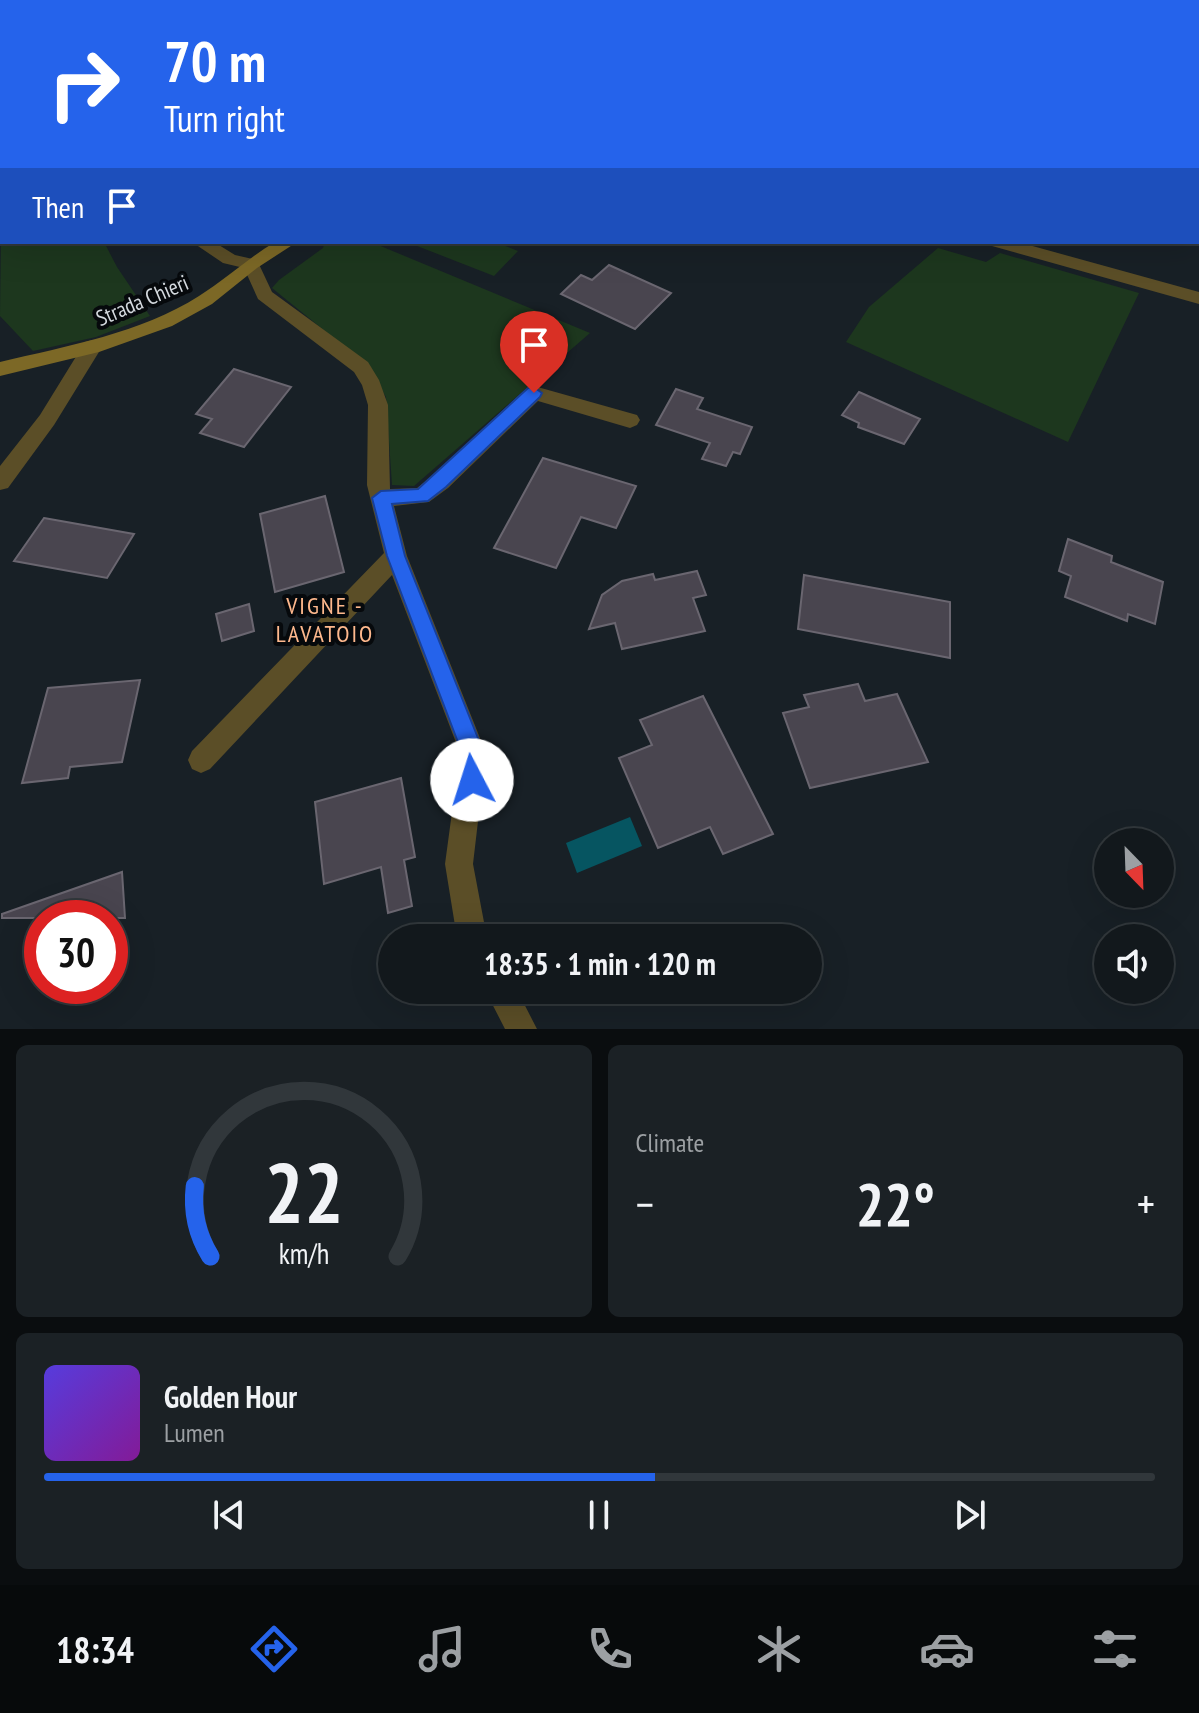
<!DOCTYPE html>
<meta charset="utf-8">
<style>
:root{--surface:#12181c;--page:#1b2125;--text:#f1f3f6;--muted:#9ca0a3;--line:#31373b;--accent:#2563eb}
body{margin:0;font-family:"PT Sans Narrow",sans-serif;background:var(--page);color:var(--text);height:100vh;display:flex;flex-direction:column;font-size:30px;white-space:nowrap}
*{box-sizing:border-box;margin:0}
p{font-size:26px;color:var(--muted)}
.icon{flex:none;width:44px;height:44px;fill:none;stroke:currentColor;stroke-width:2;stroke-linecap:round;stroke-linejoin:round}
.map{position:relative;height:1029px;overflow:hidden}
.details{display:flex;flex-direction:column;gap:16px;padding:16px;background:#0a0d0f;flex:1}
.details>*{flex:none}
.banner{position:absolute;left:0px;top:0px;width:1200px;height:244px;box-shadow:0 8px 32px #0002,0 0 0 2px var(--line);background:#2563eb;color:#fff;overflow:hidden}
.needle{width:52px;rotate:157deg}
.buttons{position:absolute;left:1094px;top:828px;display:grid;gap:16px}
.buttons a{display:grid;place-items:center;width:80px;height:80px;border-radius:50%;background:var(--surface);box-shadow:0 8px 32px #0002,0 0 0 2px var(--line);font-size:40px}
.speed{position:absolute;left:24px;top:900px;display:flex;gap:16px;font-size:40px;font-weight:700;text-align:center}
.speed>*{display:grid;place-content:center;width:104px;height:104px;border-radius:50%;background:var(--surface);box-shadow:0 8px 32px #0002,0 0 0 2px var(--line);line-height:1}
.speed .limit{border:12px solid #d22;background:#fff;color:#111}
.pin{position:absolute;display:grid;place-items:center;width:68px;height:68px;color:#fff;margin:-82px -34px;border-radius:50% 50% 50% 0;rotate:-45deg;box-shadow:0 0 8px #0007}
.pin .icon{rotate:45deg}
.me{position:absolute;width:88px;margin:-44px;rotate:355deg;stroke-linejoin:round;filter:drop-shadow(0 0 6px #0008)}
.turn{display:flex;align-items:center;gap:28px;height:168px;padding:0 32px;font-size:36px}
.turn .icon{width:104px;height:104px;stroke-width:2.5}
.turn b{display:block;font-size:56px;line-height:68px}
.then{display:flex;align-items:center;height:76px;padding:0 32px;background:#0003;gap:16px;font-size:30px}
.big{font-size:60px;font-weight:700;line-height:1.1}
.details .tile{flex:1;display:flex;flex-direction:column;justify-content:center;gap:12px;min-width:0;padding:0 28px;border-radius:12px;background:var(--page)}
.details .dial{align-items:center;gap:0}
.dial svg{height:208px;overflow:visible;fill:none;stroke:var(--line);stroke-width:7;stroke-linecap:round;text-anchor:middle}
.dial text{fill:var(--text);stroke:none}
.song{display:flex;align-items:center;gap:24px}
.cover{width:96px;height:96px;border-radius:12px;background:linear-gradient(135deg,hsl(250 70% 55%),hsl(290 70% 35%))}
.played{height:8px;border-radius:4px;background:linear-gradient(90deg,var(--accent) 55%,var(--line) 55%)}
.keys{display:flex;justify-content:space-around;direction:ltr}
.heat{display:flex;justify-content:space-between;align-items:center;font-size:44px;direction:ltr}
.details .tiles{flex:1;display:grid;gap:16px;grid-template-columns:1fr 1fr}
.tile:last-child{grid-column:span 2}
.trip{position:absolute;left:378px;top:924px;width:444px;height:80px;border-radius:40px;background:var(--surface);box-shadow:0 8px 32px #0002,0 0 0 2px var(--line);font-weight:700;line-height:80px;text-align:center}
.dock{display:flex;height:128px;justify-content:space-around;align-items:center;background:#070a0b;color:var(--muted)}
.dock .icon{width:56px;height:56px}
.dock .current{color:var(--accent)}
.dock b{font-size:36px;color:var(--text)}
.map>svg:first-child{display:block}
.green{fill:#1d371e}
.water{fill:#065561}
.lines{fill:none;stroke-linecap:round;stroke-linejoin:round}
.stream{stroke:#065561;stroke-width:6}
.building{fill:#49454f;stroke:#6a6670;stroke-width:2}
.service{fill:#5b4e27;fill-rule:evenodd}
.minor{fill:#5b4e27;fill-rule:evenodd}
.tertiary{fill:#5b4e27;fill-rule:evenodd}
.secondary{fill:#7c6826;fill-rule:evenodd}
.route{fill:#2563eb;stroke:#184099;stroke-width:2}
.labels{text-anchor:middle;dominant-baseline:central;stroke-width:8;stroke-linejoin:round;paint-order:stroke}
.street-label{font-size:22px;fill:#d4d9de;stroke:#06090c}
.neighbourhood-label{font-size:24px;letter-spacing:2px;fill:#feb88d;stroke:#06090c}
</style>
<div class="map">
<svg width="1199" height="1029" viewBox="0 0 1199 1029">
<rect width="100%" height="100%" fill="#182026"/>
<path class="green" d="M2,152V242H104L117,267L150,316L96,337L33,351L0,316Z
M325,242H371L590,333L414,486L392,485L386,397L368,366L272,288L279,280L323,248Z
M407,242H495L518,251L494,276Z
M938,248L986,262L1000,253L1139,293L1068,442L846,342L869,307Z"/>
<path class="water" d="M630,817L642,846L577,873L566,843Z"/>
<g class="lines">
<path class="stream" d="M419,0L424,2"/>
</g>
<path class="building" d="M609,265L671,293L635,329L561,294L581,275L592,280Z
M234,369L291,387L244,447L200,433L212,419L196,414Z
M676,389L703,398L697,409L752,427L740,454L733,452L726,466L702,459L710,443L656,425Z
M859,392L920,419L904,444L858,427L859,423L842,415Z
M543,458L636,486L616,528L581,517L556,568L494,548Z
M325,496L344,572L275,592L260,514Z
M44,518L134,534L107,578L14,561Z
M1068,539L1112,556L1111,562L1163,582L1155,624L1128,614L1127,621L1065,597L1071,576L1059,571Z
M697,571L706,595L693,598L705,631L622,649L615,623L589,629L602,595L622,581L653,574L655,580Z
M804,575L950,602V658L798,629Z
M249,604L254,631L222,641L216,614Z
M140,680L122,762L70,767L68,778L22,783L48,688Z
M858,684L865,701L897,694L928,762L810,788L783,713L809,707L804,695Z
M703,696L773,834L723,854L710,827L658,848L619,758L652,745L640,720Z
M401,778L415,857L404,860L412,906L388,913L381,867L324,884L315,802Z
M122,872L125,918H2V914Z"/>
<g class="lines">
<path class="service" d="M911,0H923L910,2Z"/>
<path class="minor" d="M192,242H214L235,255L257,260L272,292L368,362L379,380L388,405L390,489L417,488L432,476L527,388L534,386L637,415L640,420L637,425L630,428L538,401L448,488L429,502L394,506L407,556L486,753L473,864L487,938H457L445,864L460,753L392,575L210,769L201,773L192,769L188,760L192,751L384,553L367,485L368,405L362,385L354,372L258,299L244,268L223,263Z
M989,242H1018L1199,292V304L992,246Z
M92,340L102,347L54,425L8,488L0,490V466L40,415L85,342Z
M485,990H517L537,1029H505Z"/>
<path class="tertiary" d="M1087,0H1104L1106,2H1089Z
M1198,40H1199V49H1198Z"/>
<path class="secondary" d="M1199,86V95H1198V86Z
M275,242H297L257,268L212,304L172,326L99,352L0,376V362C67,346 141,333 199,296C226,279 248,258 275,242Z"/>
</g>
<path class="route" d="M534,387L542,393L540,397L446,487L428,501L392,504L405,556L484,753L480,787L472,790L464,787L461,780L462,753L387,556L372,498L381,491L418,489L528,388Z"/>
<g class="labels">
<g class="street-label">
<text transform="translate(142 300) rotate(-23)">Strada Chieri</text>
</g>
<g class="neighbourhood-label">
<text x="325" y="605">VIGNE -<tspan x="325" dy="28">LAVATOIO</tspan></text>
</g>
</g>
</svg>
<div class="buttons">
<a><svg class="needle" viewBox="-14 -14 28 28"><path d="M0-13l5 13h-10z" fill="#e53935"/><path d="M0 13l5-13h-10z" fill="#9ca0a3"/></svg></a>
<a><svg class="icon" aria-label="sound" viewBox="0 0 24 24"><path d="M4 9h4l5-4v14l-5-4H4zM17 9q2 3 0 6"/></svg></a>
</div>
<div class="speed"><div class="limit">30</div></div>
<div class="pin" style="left:534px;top:393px;background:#d93025"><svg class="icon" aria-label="arrive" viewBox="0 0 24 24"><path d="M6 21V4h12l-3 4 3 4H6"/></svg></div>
<svg class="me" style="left:472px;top:780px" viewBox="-20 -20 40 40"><circle r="19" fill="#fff"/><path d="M0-13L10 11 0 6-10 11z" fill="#2563eb"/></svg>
<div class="trip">18:35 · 1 min · 120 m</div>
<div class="banner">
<div class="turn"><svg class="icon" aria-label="right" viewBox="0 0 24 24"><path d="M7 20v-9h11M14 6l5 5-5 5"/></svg><div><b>70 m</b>Turn right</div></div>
<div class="then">Then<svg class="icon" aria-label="arrive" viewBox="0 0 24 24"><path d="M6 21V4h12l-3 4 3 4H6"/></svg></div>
</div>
</div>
<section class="details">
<div class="tiles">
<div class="tile dial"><svg viewBox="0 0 100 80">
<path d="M14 69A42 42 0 1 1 86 69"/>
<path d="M14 69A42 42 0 0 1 8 42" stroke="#2563eb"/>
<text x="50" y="56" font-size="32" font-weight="700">22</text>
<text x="50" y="72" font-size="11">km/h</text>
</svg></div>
<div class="tile"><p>Climate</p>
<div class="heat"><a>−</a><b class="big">22°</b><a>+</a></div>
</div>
<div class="tile">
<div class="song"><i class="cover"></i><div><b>Golden Hour</b><p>Lumen</p></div></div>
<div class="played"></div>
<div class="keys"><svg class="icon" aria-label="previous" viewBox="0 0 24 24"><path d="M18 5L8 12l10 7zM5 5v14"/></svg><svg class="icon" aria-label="pause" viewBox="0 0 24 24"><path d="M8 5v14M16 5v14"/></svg><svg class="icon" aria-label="next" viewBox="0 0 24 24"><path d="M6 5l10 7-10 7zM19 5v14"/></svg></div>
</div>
</div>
</section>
<nav class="dock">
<b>18:34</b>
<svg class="icon current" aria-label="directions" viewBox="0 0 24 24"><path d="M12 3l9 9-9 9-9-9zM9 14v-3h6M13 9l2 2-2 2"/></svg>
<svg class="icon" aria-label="music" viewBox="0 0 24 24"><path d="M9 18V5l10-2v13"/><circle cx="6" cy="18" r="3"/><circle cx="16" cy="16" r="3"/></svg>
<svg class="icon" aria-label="phone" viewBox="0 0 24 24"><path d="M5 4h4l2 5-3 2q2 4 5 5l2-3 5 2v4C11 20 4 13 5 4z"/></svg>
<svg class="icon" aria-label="climate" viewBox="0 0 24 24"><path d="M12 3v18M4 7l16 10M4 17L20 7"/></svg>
<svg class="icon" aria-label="car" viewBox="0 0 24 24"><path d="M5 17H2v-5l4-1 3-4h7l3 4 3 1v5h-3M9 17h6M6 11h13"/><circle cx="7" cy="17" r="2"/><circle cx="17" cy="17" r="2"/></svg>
<svg class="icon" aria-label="filters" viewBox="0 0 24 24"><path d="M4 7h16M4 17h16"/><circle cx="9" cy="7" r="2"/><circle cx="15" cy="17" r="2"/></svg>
</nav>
